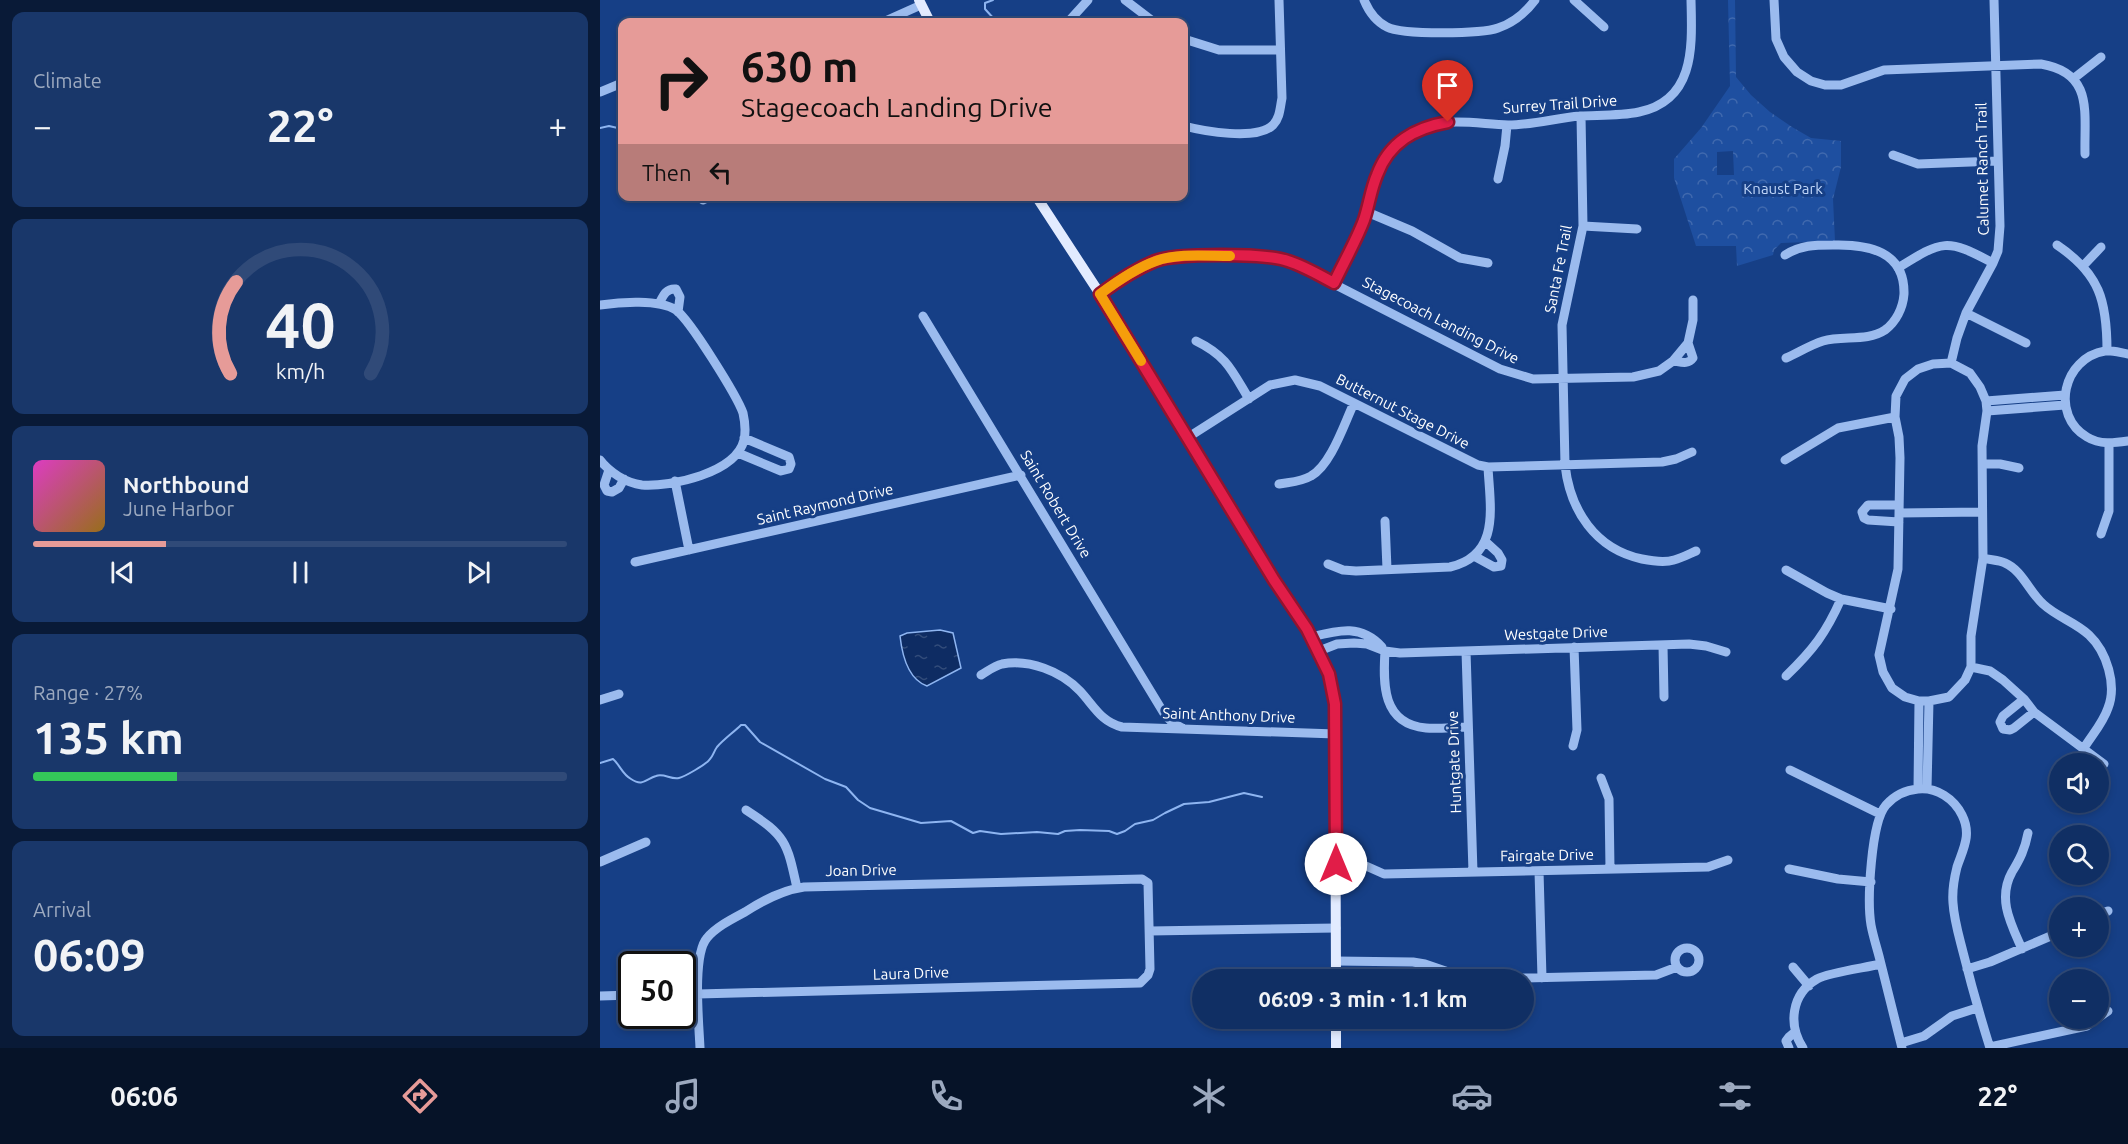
<!DOCTYPE html>
<meta charset="utf-8">
<style>
:root{--surface:#102f64;--page:#19376a;--text:#f1f3f6;--muted:#9ca9bf;--line:#304a78;--accent:#e69b98}
body{margin:0;font-family:Ubuntu,sans-serif;background:var(--page);color:var(--text);height:100vh;display:flex;flex-direction:column;font-size:22px;white-space:nowrap}
*{box-sizing:border-box;margin:0}
p{font-size:20px;color:var(--muted)}
.icon{flex:none;width:33px;height:33px;fill:none;stroke:currentColor;stroke-width:2;stroke-linecap:round;stroke-linejoin:round}
.map{position:relative;flex:1;overflow:hidden}
.side{display:flex;flex-direction:column;gap:12px;padding:12px;background:#091a37;width:600px}
.side>*{flex:none}
.guide{position:absolute;left:18px;top:18px;width:570px;height:183px;border-radius:12px;box-shadow:0 3px 9px #0003,0 0 0 2px var(--line);background:#e69b98;color:#111;overflow:hidden}
.tools{position:absolute;left:1449px;top:753px;display:grid;gap:12px}
.tools a{display:grid;place-items:center;width:60px;height:60px;border-radius:50%;background:var(--surface);box-shadow:0 3px 9px #0003,0 0 0 2px var(--line);font-size:30px}
.speed{position:absolute;left:18px;top:951px;display:flex;gap:12px;font-size:30px;font-weight:700;text-align:center}
.speed>*{display:grid;place-content:center;width:78px;height:78px;border-radius:50%;background:var(--surface);box-shadow:0 3px 9px #0003,0 0 0 2px var(--line);line-height:1}
.speed .limit{border:3px solid #111;border-radius:9px;background:#fff;color:#111}
.pin{position:absolute;display:grid;place-items:center;width:51px;height:51px;color:#fff;margin:-62px -26px;border-radius:50% 50% 50% 0;rotate:-45deg;box-shadow:0 0 6px #0007}
.pin .icon{rotate:45deg}
.me{position:absolute;width:66px;margin:-33px;rotate:0deg;stroke-linejoin:round;filter:drop-shadow(0 0 4px #0008)}
.turn{display:flex;align-items:center;gap:21px;height:126px;padding:0 24px;font-size:27px}
.turn .icon{width:78px;height:78px;stroke-width:2.5}
.turn b{display:block;font-size:42px;line-height:51px}
.then{display:flex;align-items:center;height:57px;padding:0 24px;background:#0003;gap:12px;font-size:22px}
.big{font-size:45px;font-weight:700;line-height:1.1}
.side .widget{flex:1;display:flex;flex-direction:column;justify-content:center;gap:9px;min-width:0;padding:0 21px;border-radius:12px;background:var(--page)}
.side .dial{align-items:center;gap:0}
.dial svg{height:156px;overflow:visible;fill:none;stroke:var(--line);stroke-width:7;stroke-linecap:round;text-anchor:middle}
.dial text{fill:var(--text);stroke:none}
.song{display:flex;align-items:center;gap:18px}
.cover{width:72px;height:72px;border-radius:9px;background:linear-gradient(135deg,hsl(310 70% 55%),hsl(40 70% 35%))}
.played{height:6px;border-radius:3px;background:linear-gradient(90deg,var(--accent) 25%,var(--line) 25%)}
.keys{display:flex;justify-content:space-around;direction:ltr}
.heat{display:flex;justify-content:space-between;align-items:center;font-size:33px;direction:ltr}
.charge{height:9px;border-radius:4px;background:linear-gradient(90deg,#34c759 27%,var(--line) 0)}
.trip{position:absolute;left:592px;top:969px;width:342px;height:60px;border-radius:30px;background:var(--surface);box-shadow:0 3px 9px #0003,0 0 0 2px var(--line);font-weight:700;line-height:60px;text-align:center}
.tabs{display:flex;height:96px;justify-content:space-around;align-items:center;background:#061328;color:var(--muted)}
.tabs .icon{width:42px;height:42px}
.tabs .current{color:var(--accent)}
.tabs b{font-size:27px;color:var(--text)}
main{display:flex;flex:1;min-height:0}
.map>svg:first-child{display:block}
.park{fill:url(#park-crowns);fill-rule:evenodd}
.water{fill:url(#water-ripples);stroke:#8eb5f1;stroke-width:1.5}
.lines{fill:none;stroke-linecap:round;stroke-linejoin:round}
.stream{stroke:#8eb5f1;stroke-width:2}
.minor{stroke:#9bbbee;stroke-width:9}
.major{stroke:#e2ebff;stroke-width:10}
.route-casing{stroke:#92132f;stroke-width:15}
.route{stroke:#e11d48;stroke-width:10}
.slow{stroke:#f59e0b;stroke-width:10}
.labels{text-anchor:middle;dominant-baseline:central;stroke-width:6;stroke-linejoin:round;paint-order:stroke}
.street-label{font-size:15px;fill:#fff;stroke:#163f86}
.park-label{font-size:15px;fill:#c1d7fa;stroke:#163f86}
</style>
<main>
<section class="side">
<div class="widget"><p>Climate</p>
<div class="heat"><a>−</a><b class="big">22°</b><a>+</a></div>
</div>
<div class="widget dial"><svg viewBox="0 0 100 80">
<path d="M14 69A42 42 0 1 1 86 69"/>
<path d="M14 69A42 42 0 0 1 17 22" stroke="#e69b98"/>
<text x="50" y="56" font-size="32" font-weight="700">40</text>
<text x="50" y="72" font-size="11">km/h</text>
</svg></div>
<div class="widget">
<div class="song"><i class="cover"></i><div><b>Northbound</b><p>June Harbor</p></div></div>
<div class="played"></div>
<div class="keys"><svg class="icon" aria-label="previous" viewBox="0 0 24 24"><path d="M18 5L8 12l10 7zM5 5v14"/></svg><svg class="icon" aria-label="pause" viewBox="0 0 24 24"><path d="M8 5v14M16 5v14"/></svg><svg class="icon" aria-label="next" viewBox="0 0 24 24"><path d="M6 5l10 7-10 7zM19 5v14"/></svg></div>
</div>
<div class="widget"><p>Range · 27%</p><b class="big">135 km</b><div class="charge"></div></div>
<div class="widget"><p>Arrival</p><b class="big">06:09</b></div>
</section>
<div class="map">
<svg width="1528" height="1048" viewBox="0 0 1528 1048">
<defs>
<pattern id="park-crowns" width="20" height="18" patternUnits="userSpaceOnUse" patternTransform="scale(1.5)"><rect width="20" height="18" fill="#1e4fa0"/><path d="M2 6a3 3 0 1 1 6 0M12 15a3 3 0 1 1 6 0" fill="none" stroke="#4069ae"/></pattern>
<pattern id="water-ripples" width="26" height="14" patternUnits="userSpaceOnUse" patternTransform="scale(1.5)"><rect width="26" height="14" fill="#0e2c63"/><path d="M2 4q2-2 4 0t4 0M15 11q2-2 4 0t4 0" fill="none" stroke="#324c7a"/></pattern>
</defs>
<rect width="100%" height="100%" fill="#163f86"/>
<path class="park" d="M1128,0H1135L1136,77L1151,95L1170,112L1192,127L1211,138L1241,141V167L1233,199L1235,241L1181,243L1174,250L1173,255L1137,266L1136,246H1096L1074,178V159L1101,128L1130,86ZM1133,151L1134,175H1117V152Z"/>
<path class="water" d="M340,630L353,633L361,668L327,686C307,679 302,654 300,636L307,633Z"/>
<g class="lines">
<path class="stream" d="M393,0L385,3V9L395,20V22
M0,128L9,126L22,129
M0,763L13,759C20,765 22,774 31,779C43,787 46,779 56,776C64,773 71,780 79,778C84,777 107,764 110,759C113,756 114,751 117,747C124,739 134,732 141,725H145L160,742L225,779L246,787L258,800L270,808L321,823L351,821L373,833L380,831L401,834L437,832L458,834L465,831L480,830L509,831L517,834L525,831L535,824L553,820L565,813L584,804L609,802L644,793L662,797"/>
<path class="minor" d="M525,0L554,22
M764,0C769,12 775,21 787,27C802,35 882,34 898,28C913,23 926,12 935,0
M974,0L1004,27
M1174,0L1176,39L1184,57L1197,72L1211,81L1225,85H1241L1284,70L1441,64C1494,73 1484,112 1485,154
M283,22L321,5
M468,22L488,0
M584,39L619,50H680
M1473,79L1501,57
M0,92L22,83
M981,116L983,226L962,325L965,465C970,510 995,549 1042,559C1052,561 1064,563 1074,560C1082,558 1089,554 1096,551
M584,126C603,131 657,141 673,125C680,118 680,108 682,98L679,0
M1293,155L1318,164L1397,161
M898,179L905,146L907,125
M98,196L103,200L111,196
M767,212L812,231L860,258L888,263
M983,226L1037,229
M1457,245C1500,274 1507,301 1507,351
M1185,255C1201,245 1214,245 1233,245C1268,244 1305,251 1304,294C1303,308 1296,322 1285,330C1267,342 1243,335 1223,341C1210,345 1198,353 1186,358
M1483,266L1501,247
M1298,268C1343,240 1346,238 1393,263
M734,283C744,262 755,242 763,221C776,188 776,161 806,137C836,114 873,124 908,125C933,125 956,118 980,116C1000,115 1020,116 1039,112C1096,100 1092,45 1091,0
M500,294C519,280 542,263 566,258L663,255L689,261L900,369L933,379L1033,377L1059,371L1073,361L1088,343L1093,320V300
M59,304C63,296 66,288 76,289L80,297L78,312
M0,305C20,302 59,299 76,310C90,320 137,396 143,413C145,422 146,431 144,440C136,473 71,487 42,485C26,483 9,472 0,460
M1366,313L1426,343
M323,316L565,715L573,723L582,728
M596,341C627,356 632,371 649,399
M1528,354C1521,353 1512,350 1505,351C1463,358 1450,415 1487,437C1500,445 1514,443 1528,441
M1073,361C1081,362 1088,365 1093,358L1088,343
M1351,363L1370,373L1380,387L1386,401L1387,411L1382,446L1383,558L1371,636V667L1365,680L1349,697L1329,701H1319L1305,697L1292,688L1283,672L1279,655L1298,569L1300,458L1299,437L1295,417L1296,396L1305,379L1318,369L1333,364Z
M1351,363L1357,338L1366,313L1393,263L1398,251L1400,226L1394,0
M1386,401L1465,395
M1387,411L1465,405
M587,438L670,385L695,380L720,386L878,465L888,467L1062,462L1076,459L1092,452
M138,453L181,471L189,469L191,464L189,457L144,438
M1185,460L1238,428L1295,417
M1383,464H1400L1419,468
M9,470L4,485L7,491L12,492L19,488L24,479
M75,481L89,550
M679,484C689,482 701,482 711,476C731,465 744,424 754,403
M1299,505H1268L1262,512L1264,518L1268,520L1299,522
M1299,513L1382,512
M785,521L787,569
M1501,534L1509,511V443
M874,556L894,567L901,566L902,560L898,553L886,542
M1383,558C1390,560 1399,560 1405,563C1422,570 1430,593 1443,604C1457,617 1475,622 1489,635C1507,652 1517,685 1508,708C1503,723 1492,735 1484,748
M35,562L421,475
M728,564L743,570L756,571L850,567C901,555 890,507 888,467
M1186,570L1227,593L1241,599L1291,609
M711,637C739,630 761,624 782,647
M1063,645L1064,697
M719,651L737,644L754,643L767,644L785,651L800,653L1089,644L1106,646L1126,652
M785,651C783,684 782,724 826,728C840,729 854,727 868,727
M866,651L873,872
M1371,667L1390,671L1403,680L1424,699L1434,712L1504,764
M381,675C388,671 394,666 402,664C429,659 461,671 480,691C494,706 501,722 522,727L736,734
M1186,676C1213,650 1226,633 1241,599
M1424,699L1403,716L1400,722L1403,729L1410,730L1414,728L1434,712
M0,700L19,694
M973,746L977,730L974,647
M1190,770L1280,814
M1001,778L1009,799L1010,869
M1318,789L1319,701
M1327,789L1329,701
M146,810C186,836 187,842 197,888
M0,862L46,842
M766,866L784,874L1108,867L1128,860
M1189,869L1238,879L1271,882
M939,871L942,978
M1498,915L1508,911
M550,931L736,928
M1075 960a12 12 0 1 1 24 0a12 12 0 1 1-24 0Z
M1422,949C1411,924 1397,899 1412,872C1420,859 1425,849 1428,833
M736,961L813,962L825,964L863,977L885,979L1056,975L1077,967
M1193,967L1209,986
M1367,969L1390,962L1460,932
M82,994H98L540,983L548,975L550,969L548,883L542,879L204,887C183,890 162,901 145,912C132,919 116,927 107,938C92,955 99,1024 100,1048
M0,996L32,995
M1498,1018L1508,1011
M1301,1043L1324,1036L1352,1016L1377,1008
M1390,1047L1487,1026L1497,1018
M1189,1048L1186,1041L1189,1037L1195,1032
M1203,1048C1188,1025 1191,994 1217,979C1230,972 1264,968 1281,964
M1302,1048C1295,1019 1287,989 1280,960C1277,948 1273,936 1271,925C1267,901 1271,822 1286,805C1294,796 1306,790 1318,789C1337,787 1354,799 1362,815C1372,835 1363,849 1357,867C1354,879 1352,891 1353,903C1354,920 1359,936 1363,952C1371,984 1380,1016 1390,1048"/>
<path class="major" d="M319,0L330,22
M436,196L500,294L674,580L707,629L729,674L735,704L736,980
M736,1048V1018"/>
</g>
<g class="lines">
<defs>
<path id="route" d="M736,864L735,704L729,674L707,629L674,580L500,294C516,282 536,269 555,261C576,253 666,253 688,261C704,266 719,275 734,283C744,262 756,241 764,220C769,205 771,189 777,175C789,142 815,128 848,122"/>
</defs>
<use href="#route" class="route-casing"/>
<use href="#route" class="route"/>
<path class="slow" d="M541,361L500,294C516,282 536,268 556,261C578,253 606,256 630,256"/>
</g>
<g class="labels">
<g class="street-label">
<text transform="translate(960 104) rotate(-4)">Surrey Trail Drive</text>
<text transform="translate(1382 169) rotate(-91)">Calumet Ranch Trail</text>
<text transform="translate(958 269) rotate(-79)">Santa Fe Trail</text>
<text transform="translate(841 320) rotate(27)">Stagecoach Landing Drive</text>
<text transform="translate(803 411) rotate(27)">Butternut Stage Drive</text>
<text transform="translate(225 504) rotate(-13)">Saint Raymond Drive</text>
<text transform="translate(456 504) rotate(59)">Saint Robert Drive</text>
<text transform="translate(956 633) rotate(-2)">Westgate Drive</text>
<text transform="translate(629 715) rotate(2)">Saint Anthony Drive</text>
<text transform="translate(854 762) rotate(-92)">Huntgate Drive</text>
<text transform="translate(947 855) rotate(-1)">Fairgate Drive</text>
<text transform="translate(261 870) rotate(-1)">Joan Drive</text>
<text transform="translate(311 973) rotate(-2)">Laura Drive</text>
</g>
<g class="park-label">
<text x="1183" y="188">Knaust Park</text>
</g>
</g>
</svg>
<div class="tools">
<a><svg class="icon" aria-label="sound" viewBox="0 0 24 24"><path d="M4 9h4l5-4v14l-5-4H4zM17 9q2 3 0 6"/></svg></a>
<a><svg class="icon" aria-label="search" viewBox="0 0 24 24"><circle cx="10" cy="10" r="6"/><path d="M15 15l6 6"/></svg></a>
<a>+</a>
<a>−</a>
</div>
<div class="speed"><div class="limit">50</div></div>
<div class="pin" style="left:848px;top:122px;background:#d93025"><svg class="icon" aria-label="arrive" viewBox="0 0 24 24"><path d="M6 21V4h12l-3 4 3 4H6"/></svg></div>
<svg class="me" style="left:736px;top:864px" viewBox="-20 -20 40 40"><circle r="19" fill="#fff"/><path d="M0-13L10 11 0 6-10 11z" fill="#e11d48"/></svg>
<div class="trip">06:09 · 3 min · 1.1 km</div>
<div class="guide">
<div class="turn"><svg class="icon" aria-label="right" viewBox="0 0 24 24"><path d="M7 20v-9h11M14 6l5 5-5 5"/></svg><div><b>630 m</b>Stagecoach Landing Drive</div></div>
<div class="then">Then<svg class="icon" aria-label="left" viewBox="0 0 24 24"><path d="M17 20v-9H6M10 6l-5 5 5 5"/></svg></div>
</div>
</div>
</main>
<nav class="tabs">
<b>06:06</b>
<svg class="icon current" aria-label="directions" viewBox="0 0 24 24"><path d="M12 3l9 9-9 9-9-9zM9 14v-3h6M13 9l2 2-2 2"/></svg>
<svg class="icon" aria-label="music" viewBox="0 0 24 24"><path d="M9 18V5l10-2v13"/><circle cx="6" cy="18" r="3"/><circle cx="16" cy="16" r="3"/></svg>
<svg class="icon" aria-label="phone" viewBox="0 0 24 24"><path d="M5 4h4l2 5-3 2q2 4 5 5l2-3 5 2v4C11 20 4 13 5 4z"/></svg>
<svg class="icon" aria-label="climate" viewBox="0 0 24 24"><path d="M12 3v18M4 7l16 10M4 17L20 7"/></svg>
<svg class="icon" aria-label="car" viewBox="0 0 24 24"><path d="M5 17H2v-5l4-1 3-4h7l3 4 3 1v5h-3M9 17h6M6 11h13"/><circle cx="7" cy="17" r="2"/><circle cx="17" cy="17" r="2"/></svg>
<svg class="icon" aria-label="filters" viewBox="0 0 24 24"><path d="M4 7h16M4 17h16"/><circle cx="9" cy="7" r="2"/><circle cx="15" cy="17" r="2"/></svg>
<b>22°</b>
</nav>
